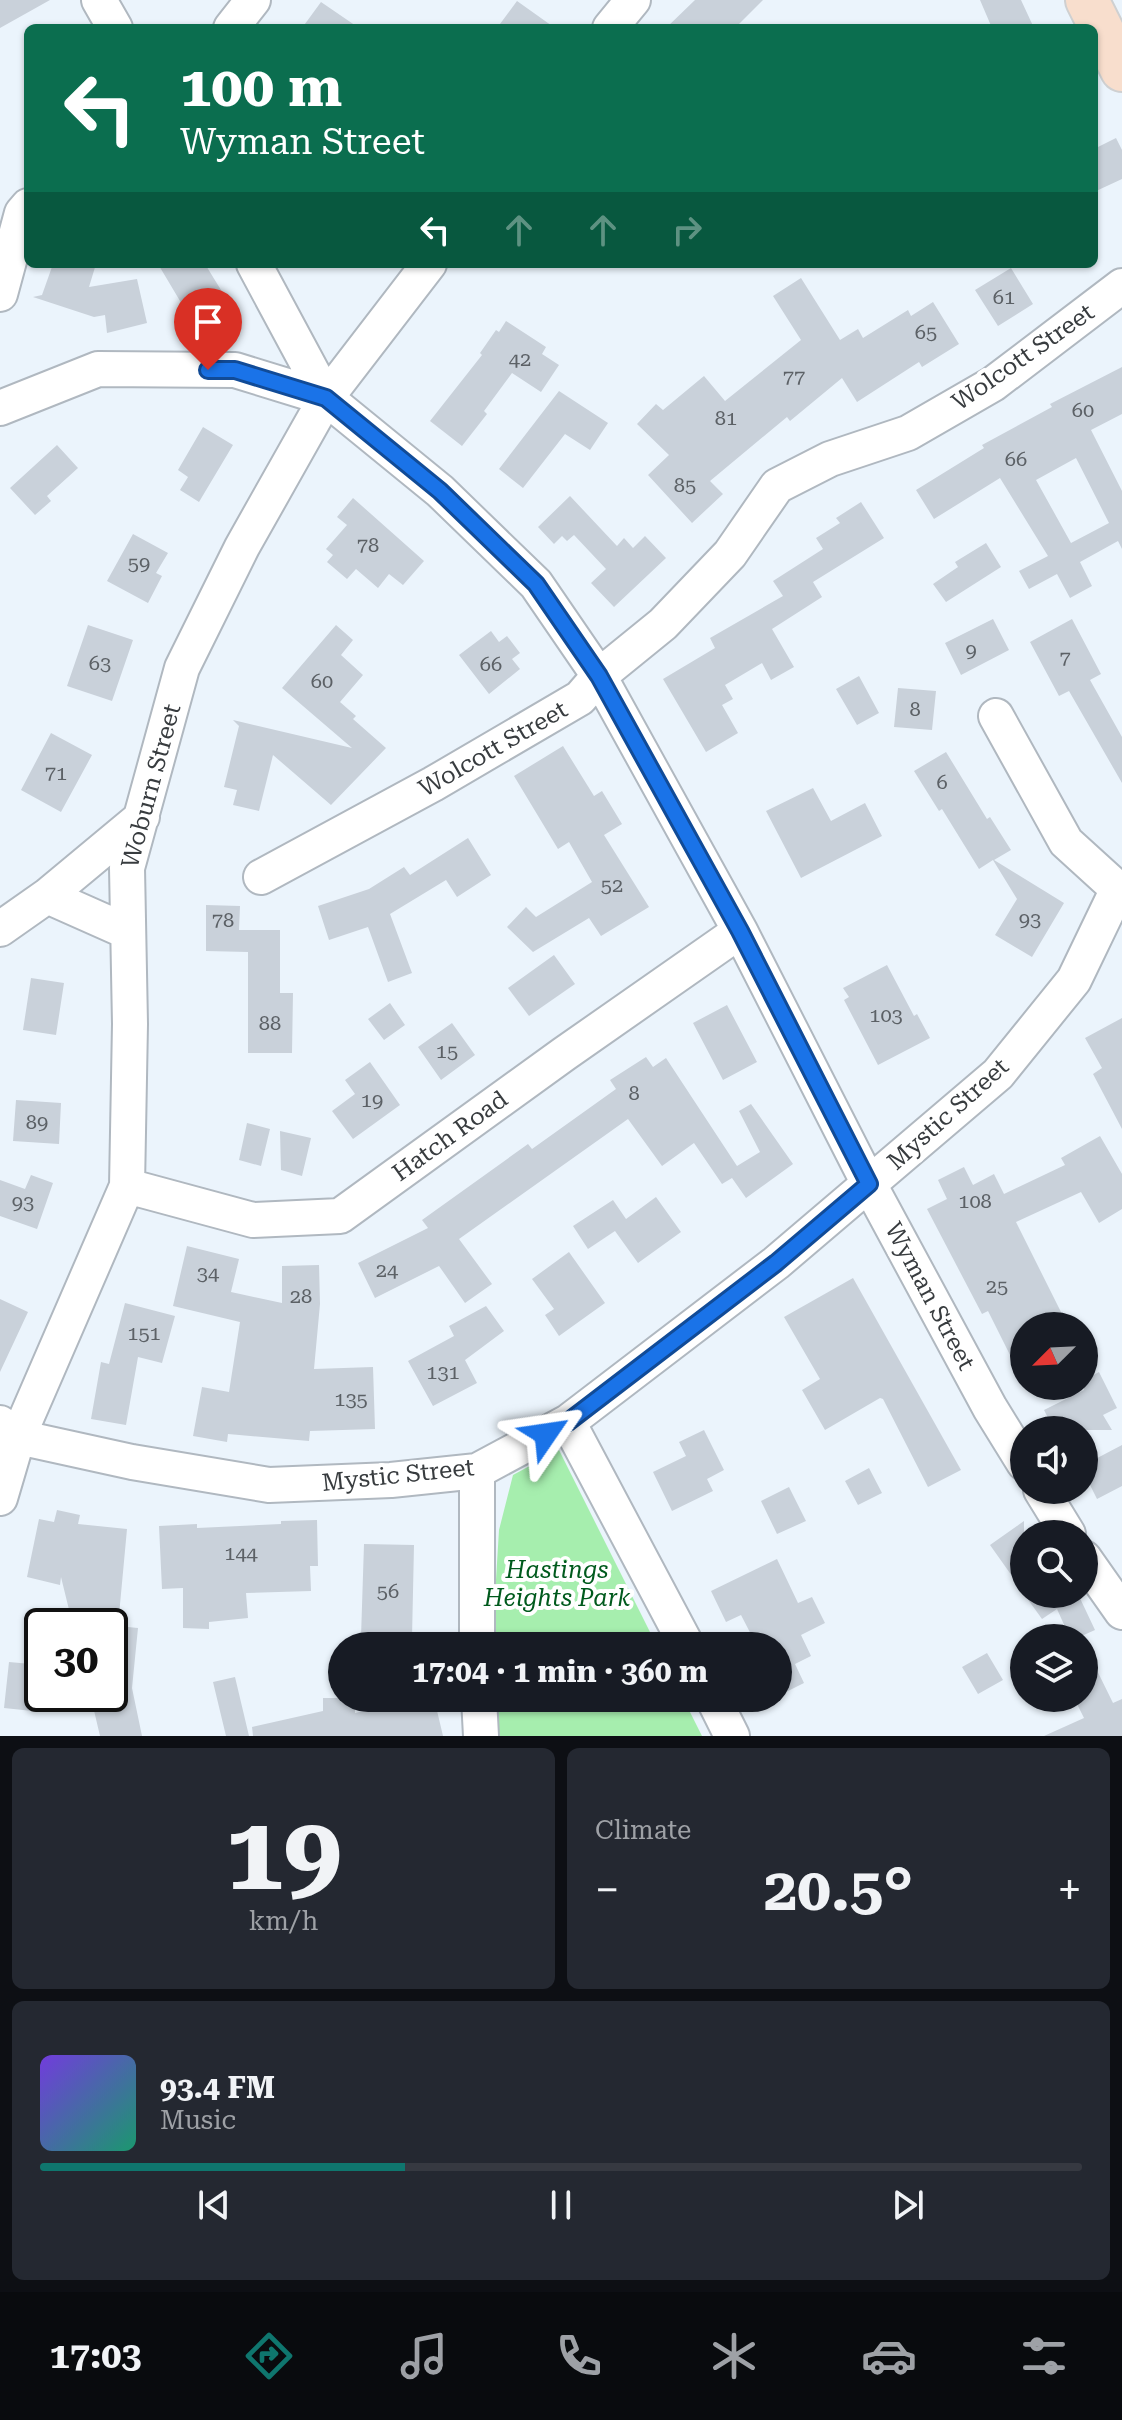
<!DOCTYPE html>
<meta charset="utf-8">
<style>
:root{--surface:#171b24;--page:#242831;--text:#f1f3f6;--muted:#9ea1a6;--line:#363941;--accent:#0f766e}
body{margin:0;font-family:"Roboto Serif",serif;background:var(--page);color:var(--text);height:100vh;display:flex;flex-direction:column;font-size:30px;white-space:nowrap}
*{box-sizing:border-box;margin:0}
p{font-size:26px;color:var(--muted)}
.icon{flex:none;width:44px;height:44px;fill:none;stroke:currentColor;stroke-width:2;stroke-linecap:round;stroke-linejoin:round}
.map{position:relative;height:1736px;overflow:hidden}
.sheet{display:flex;flex-direction:column;gap:12px;padding:12px;background:#0d0f14;flex:1}
.sheet>*{flex:none}
.guide{position:absolute;left:24px;top:24px;width:1074px;height:244px;border-radius:12px;box-shadow:0 2px 6px #0004;background:#0b6e4f;color:#fff;overflow:hidden}
.needle{width:52px;rotate:246deg}
.tools{position:absolute;left:1010px;top:1312px;display:grid;gap:16px}
.tools a{display:grid;place-items:center;width:88px;height:88px;border-radius:50%;background:var(--surface);box-shadow:0 2px 6px #0004;font-size:40px}
.speed{position:absolute;left:24px;top:1608px;display:flex;gap:16px;font-size:40px;font-weight:700;text-align:center}
.speed>*{display:grid;place-content:center;width:104px;height:104px;border-radius:50%;background:var(--surface);box-shadow:0 2px 6px #0004;line-height:1}
.speed .limit{border:4px solid #111;border-radius:12px;background:#fff;color:#111}
.pin{position:absolute;display:grid;place-items:center;width:68px;height:68px;color:#fff;margin:-82px -34px;border-radius:50% 50% 50% 0;rotate:-45deg;box-shadow:0 0 8px #0007}
.pin .icon{rotate:45deg}
.me{position:absolute;width:88px;margin:-44px;rotate:58deg;stroke-linejoin:round;filter:drop-shadow(0 0 6px #0008)}
.turn{display:flex;align-items:center;gap:28px;height:168px;padding:0 24px;font-size:36px}
.turn .icon{width:104px;height:104px;stroke-width:2.5}
.turn b{display:block;font-size:56px;line-height:68px}
.lanes{display:flex;align-items:center;height:76px;padding:0 24px;background:#0003;justify-content:center;gap:40px;direction:ltr}
.lanes .off{opacity:.35}
.big{font-size:60px;font-weight:700;line-height:1.1}
.sheet .card{flex:1;display:flex;flex-direction:column;justify-content:center;gap:12px;min-width:0;padding:0 28px;border-radius:12px;background:var(--page)}
.sheet .dial{align-items:center;gap:0}
.dial b{font-size:104px;line-height:1}
.song{display:flex;align-items:center;gap:24px}
.cover{width:96px;height:96px;border-radius:12px;background:linear-gradient(135deg,hsl(260 70% 55%),hsl(160 70% 35%))}
.played{height:8px;border-radius:4px;background:linear-gradient(90deg,var(--accent) 35%,var(--line) 35%)}
.keys{display:flex;justify-content:space-around;direction:ltr}
.heat{display:flex;justify-content:space-between;align-items:center;font-size:44px;direction:ltr}
.sheet .tiles{flex:1;display:grid;gap:12px;grid-template-columns:1fr 1fr}
.card:last-child{grid-column:span 2}
.trip{position:absolute;left:328px;top:1632px;width:464px;height:80px;border-radius:40px;background:var(--surface);box-shadow:0 2px 6px #0004;font-weight:700;line-height:80px;text-align:center}
.menu{display:flex;height:128px;justify-content:space-around;align-items:center;background:#090b0e;color:var(--muted)}
.menu .icon{width:56px;height:56px}
.menu .active{color:var(--accent)}
.menu b{font-size:36px;color:var(--text)}
.map>svg:first-child{display:block}
.green{fill:#a6eeae}
.building{fill:#c9d1da;fill-rule:evenodd}
.lines{fill:none;stroke-linecap:round;stroke-linejoin:round}
.minor-casing{stroke:#b0b8c0;stroke-width:38}
.major-casing{stroke:#cfd0d1;stroke-width:46}
.minor{stroke:#fff;stroke-width:34}
.major{stroke:#f8decd;stroke-width:42}
.route-casing{stroke:#114b97;stroke-width:20}
.route{stroke:#1a73e8;stroke-width:14}
.labels{text-anchor:middle;dominant-baseline:central;stroke-width:8;stroke-linejoin:round;paint-order:stroke}
.number-label{font-size:20px;fill:#5c6166}
.street-label{font-size:24px;fill:#383c3f;stroke:#fff}
.park-label{font-size:24px;font-style:italic;fill:#005a1d;stroke:#fff}
</style>
<div class="map">
<svg width="1122" height="1736" viewBox="0 0 1122 1736">
<rect width="100%" height="100%" fill="#ebf4fc"/>
<path class="green" d="M559,1450L657,1646H492L499,1530L513,1475Z
M493,1698H683L702,1736H495Z"/>
<path class="building" d="M0,0H50L0,28Z
M695,0H763L735,28H666Z
M980,0H1021L1034,28H992Z
M517,1L555,28H497Z
M321,2L359,28H302Z
M1116,138L1122,150V179L1094,192V149Z
M53,264H96L89,287L137,279L147,323L107,333L105,315L94,317L33,297L42,295Z
M158,264H205L221,290L186,311Z
M1011,268L1033,304L998,326L975,290Z
M801,278L840,340L858,329L863,338L908,310L911,316L933,302L959,344L922,367L919,362L857,402L842,378L790,421L787,417L710,481L723,494L692,523L648,475L669,455L637,424L656,404L663,410L704,376L725,401L801,340L773,296Z
M506,321L546,347L542,354L559,365L541,392L512,373L484,411L487,414L462,446L430,421L482,355L480,353L496,330L499,332Z
M1122,367V414L1091,430L1122,491V549L1118,541L1080,562L1092,586L1070,598L1057,574L1029,589L1019,571L1048,556L1000,478L934,519L916,490L984,448L982,445L1052,407L1050,404ZM1076,458L1109,523L1071,543L1036,480Z
M559,391L608,423L590,450L565,434L523,488L499,469Z
M203,427L233,445L199,502L180,490L188,477L178,470Z
M57,445L78,468L47,496L51,501L35,515L10,488Z
M570,496L617,546L624,538L633,548L645,536L666,558L614,607L591,583L606,569L574,535L567,541L562,536L554,544L538,527Z
M353,498L424,561L403,585L389,574L378,588L356,569L347,579L327,562L333,555L326,549L347,525L337,517Z
M861,502L884,538L813,582L822,597L772,629L794,667L771,680L762,663L725,685L733,699L722,705L738,733L706,752L663,679L715,648L710,638L783,596L773,581L823,549L816,538L840,523L836,518Z
M133,534L168,553L156,573L162,576L148,603L107,581Z
M986,543L1001,567L946,602L933,584L958,567L955,562Z
M993,619L1009,650L961,675L945,643Z
M1072,619L1101,674L1090,680L1122,737V783L1069,691L1059,696L1030,642Z
M88,625L133,640L112,701L67,686Z
M336,625L353,640L341,655L363,675L340,702L356,716L353,719L386,748L331,805L273,755L259,811L233,805L237,790L224,787L239,726L233,720L352,748L282,688Z
M491,631L499,642L507,636L520,653L512,659L520,669L489,694L459,655Z
M859,676L879,713L857,725L836,689Z
M898,688L936,691L932,730L894,727Z
M51,733L92,755L61,812L21,790Z
M563,746L594,796L602,791L622,824L604,835L649,907L601,936L589,918L533,952L507,927L526,907L536,917L592,882L569,842L558,849L514,776Z
M946,752L987,819L990,817L1011,850L994,860L1064,903L1032,957L995,935L1017,899L993,860L979,869L942,809L939,811L914,771Z
M813,788L831,821L865,803L882,836L801,878L766,811Z
M468,838L491,875L457,897L446,880L390,914L412,973L388,982L368,927L329,940L318,906L369,889L404,867L410,875Z
M206,905L240,906L239,930H280V993H293L292,1053H248V952L206,951Z
M554,955L575,984L529,1016L508,988Z
M887,965L914,1016L917,1014L930,1038L878,1065L844,1000L849,997L843,988Z
M31,978L64,983L56,1035L23,1030Z
M390,1003L405,1025L384,1040L368,1019Z
M727,1005L757,1062L723,1080L693,1023Z
M1122,1018V1129L1093,1074L1102,1068L1085,1038Z
M452,1023L475,1055L441,1080L418,1047Z
M646,1057L653,1067L666,1058L737,1166L760,1152L739,1111L751,1104L793,1164L746,1198L732,1178L722,1184L694,1143L662,1166L628,1119L459,1239L492,1284L465,1303L439,1266L375,1298L358,1263L428,1228L422,1220L528,1144L532,1149L616,1089L610,1080Z
M370,1062L400,1105L353,1139L332,1111L355,1094L345,1080Z
M16,1100L61,1103L59,1144L13,1141Z
M247,1123L270,1129L261,1166L239,1160Z
M280,1131L311,1138L302,1176L281,1170Z
M1100,1136L1122,1174V1209L1099,1223L1081,1192L1016,1222L1068,1326H1024V1383L988,1311L982,1314L927,1209L947,1199L938,1180L964,1167L973,1185L994,1174L1004,1194L1065,1165L1061,1158Z
M31,1175L53,1183L37,1229L0,1216V1180L25,1189Z
M656,1197L681,1232L638,1263L615,1231L588,1249L573,1226L613,1200L626,1219Z
M187,1246L239,1259L231,1292L282,1303V1266L319,1265L320,1304L314,1369L373,1367L375,1429L310,1431L309,1441L228,1434L227,1442L193,1436L202,1387L229,1392L240,1322L173,1306Z
M569,1252L605,1303L559,1336L545,1315L554,1309L532,1279Z
M853,1278L961,1470L928,1487L883,1399L880,1398L825,1430L802,1390L820,1379L784,1317Z
M0,1299L28,1312L0,1372Z
M125,1303L175,1316L162,1363L138,1357L126,1425L91,1419L101,1362L109,1364Z
M486,1306L504,1331L465,1360L477,1383L433,1406L408,1361L454,1336L449,1326Z
M1099,1372L1117,1408L1103,1415L1112,1430H1054L1044,1410L1084,1390V1380Z
M704,1430L724,1470L707,1479L713,1491L672,1511L653,1472L686,1456L679,1442Z
M1122,1445V1486L1097,1499L1084,1473V1465Z
M869,1468L882,1493L858,1505L845,1481Z
M789,1487L806,1521L777,1534L761,1501Z
M57,1510L80,1515L78,1524L127,1529L118,1626L138,1628L132,1688L142,1736H100L92,1702L110,1698V1626H73L61,1577L60,1585L27,1577L39,1519L54,1522Z
M317,1520L318,1566H310L311,1591L246,1593L248,1618L209,1622V1629L183,1628V1588L162,1589L159,1526L197,1524V1528L281,1524V1521Z
M1024,1521V1593L990,1545Z
M364,1544L414,1545L412,1638L361,1637Z
M777,1559L798,1603L812,1597L825,1623L801,1635L811,1656L795,1664L804,1683L778,1696V1646H757L741,1615L726,1622L711,1591Z
M1024,1594H1078L1095,1630L1077,1638H1070L1057,1609L1042,1619Z
M1084,1644L1113,1703L1122,1699V1736H1044L1084,1718L1074,1698H1084Z
M987,1653L1003,1680L978,1694L962,1667Z
M9,1662L42,1665V1712L4,1708Z
M235,1677L249,1736H226L213,1682Z
M323,1698H355V1713L418,1698H434L443,1736H253L252,1727L323,1711Z"/>
<g class="lines">
<defs>
<path id="minor" d="M99,0L115,28
M231,28L253,0
M610,28L633,0
M254,264L326,398L440,491L536,584L599,676L740,931L869,1184L990,1408L1024,1463
M0,294L22,213L28,206
M0,408L98,369L235,370L326,398
M996,716L1066,842L1122,893
M261,877L433,784L580,698L599,676L663,624L730,554L777,486L830,459L908,433L993,384L1122,286
M47,896L128,932
M0,929L47,896L142,817
M127,1186L253,1220L340,1216L564,1054L740,931
M568,1422L687,1646
M0,1423L18,1437L132,1462L269,1485L391,1480L477,1471L568,1422L776,1263L998,1074L1074,980L1112,901L1122,887
M1041,1490L1068,1534
M0,1498L18,1437L127,1186L130,1024L127,868L182,668L242,547L326,398L429,264
M1084,1558L1122,1612
M477,1646V1471
M479,1698L481,1736
M713,1698L732,1736"/>
<path id="major" d="M1087,0L1122,70"/>
</defs>
<use href="#minor" class="minor-casing"/>
<use href="#major" class="major-casing"/>
<use href="#minor" class="minor"/>
<use href="#major" class="major"/>
</g>
<g class="lines">
<defs>
<path id="route" d="M208,370H235L326,398L440,491L536,584L599,676L740,931L869,1184L776,1263L568,1422L546,1434"/>
</defs>
<use href="#route" class="route-casing"/>
<use href="#route" class="route"/>
</g>
<g class="labels">
<g class="number-label">
<text x="1004" y="297">61</text>
<text x="926" y="332">65</text>
<text x="520" y="359">42</text>
<text x="794" y="377">77</text>
<text x="1083" y="410">60</text>
<text x="726" y="418">81</text>
<text x="1016" y="459">66</text>
<text x="685" y="485">85</text>
<text x="368" y="545">78</text>
<text x="139" y="563">59</text>
<text x="971" y="650">9</text>
<text x="1065" y="658">7</text>
<text x="100" y="663">63</text>
<text x="491" y="664">66</text>
<text x="322" y="681">60</text>
<text x="915" y="709">8</text>
<text x="56" y="773">71</text>
<text x="942" y="782">6</text>
<text x="612" y="885">52</text>
<text x="1030" y="919">93</text>
<text x="223" y="920">78</text>
<text x="886" y="1015">103</text>
<text x="270" y="1023">88</text>
<text x="447" y="1051">15</text>
<text x="634" y="1093">8</text>
<text x="372" y="1100">19</text>
<text x="37" y="1122">89</text>
<text x="975" y="1201">108</text>
<text x="23" y="1202">93</text>
<text x="387" y="1270">24</text>
<text x="208" y="1273">34</text>
<text x="997" y="1286">25</text>
<text x="301" y="1296">28</text>
<text x="144" y="1333">151</text>
<text x="443" y="1372">131</text>
<text x="351" y="1399">135</text>
<text x="241" y="1553">144</text>
<text x="388" y="1591">56</text>
</g>
<g class="street-label">
<text transform="translate(1023 357) rotate(-35)">Wolcott Street</text>
<text transform="translate(493 749) rotate(-30)">Wolcott Street</text>
<text transform="translate(151 786) rotate(-75)">Woburn Street</text>
<text transform="translate(948 1114) rotate(-42)">Mystic Street</text>
<text transform="translate(450 1136) rotate(-36)">Hatch Road</text>
<text transform="translate(930 1296) rotate(62)">Wyman Street</text>
<text transform="translate(398 1475) rotate(-6)">Mystic Street</text>
</g>
<g class="park-label">
<text x="557" y="1570">Hastings<tspan x="557" dy="28">Heights Park</tspan></text>
</g>
</g>
</svg>
<div class="tools">
<a><svg class="needle" viewBox="-14 -14 28 28"><path d="M0-13l5 13h-10z" fill="#e53935"/><path d="M0 13l5-13h-10z" fill="#9ea1a6"/></svg></a>
<a><svg class="icon" aria-label="sound" viewBox="0 0 24 24"><path d="M4 9h4l5-4v14l-5-4H4zM17 9q2 3 0 6"/></svg></a>
<a><svg class="icon" aria-label="search" viewBox="0 0 24 24"><circle cx="10" cy="10" r="6"/><path d="M15 15l6 6"/></svg></a>
<a><svg class="icon" aria-label="layers" viewBox="0 0 24 24"><path d="M12 4l9 5-9 5-9-5zM3 14l9 5 9-5"/></svg></a>
</div>
<div class="speed"><div class="limit">30</div></div>
<div class="pin" style="left:208px;top:370px;background:#d93025"><svg class="icon" aria-label="arrive" viewBox="0 0 24 24"><path d="M6 21V4h12l-3 4 3 4H6"/></svg></div>
<svg class="me" style="left:546px;top:1434px" viewBox="-20 -20 40 40"><path d="M0-17L14 15 0 8-14 15z" fill="#1a73e8" stroke="#fff" stroke-width="4"/></svg>
<div class="trip">17:04 · 1 min · 360 m</div>
<div class="guide">
<div class="turn"><svg class="icon" aria-label="left" viewBox="0 0 24 24"><path d="M17 20v-9H6M10 6l-5 5 5 5"/></svg><div><b>100 m</b>Wyman Street</div></div>
<div class="lanes"><svg class="icon" aria-label="left" viewBox="0 0 24 24"><path d="M17 20v-9H6M10 6l-5 5 5 5"/></svg><svg class="icon off" aria-label="ahead" viewBox="0 0 24 24"><path d="M12 20V5M6 11l6-6 6 6"/></svg><svg class="icon off" aria-label="ahead" viewBox="0 0 24 24"><path d="M12 20V5M6 11l6-6 6 6"/></svg><svg class="icon off" aria-label="right" viewBox="0 0 24 24"><path d="M7 20v-9h11M14 6l5 5-5 5"/></svg></div>
</div>
</div>
<section class="sheet">
<div class="tiles">
<div class="card dial"><b>19</b><p>km/h</p></div>
<div class="card"><p>Climate</p>
<div class="heat"><a>−</a><b class="big">20.5°</b><a>+</a></div>
</div>
<div class="card">
<div class="song"><i class="cover"></i><div><b>93.4 FM</b><p>Music</p></div></div>
<div class="played"></div>
<div class="keys"><svg class="icon" aria-label="previous" viewBox="0 0 24 24"><path d="M18 5L8 12l10 7zM5 5v14"/></svg><svg class="icon" aria-label="pause" viewBox="0 0 24 24"><path d="M8 5v14M16 5v14"/></svg><svg class="icon" aria-label="next" viewBox="0 0 24 24"><path d="M6 5l10 7-10 7zM19 5v14"/></svg></div>
</div>
</div>
</section>
<nav class="menu">
<b>17:03</b>
<svg class="icon active" aria-label="directions" viewBox="0 0 24 24"><path d="M12 3l9 9-9 9-9-9zM9 14v-3h6M13 9l2 2-2 2"/></svg>
<svg class="icon" aria-label="music" viewBox="0 0 24 24"><path d="M9 18V5l10-2v13"/><circle cx="6" cy="18" r="3"/><circle cx="16" cy="16" r="3"/></svg>
<svg class="icon" aria-label="phone" viewBox="0 0 24 24"><path d="M5 4h4l2 5-3 2q2 4 5 5l2-3 5 2v4C11 20 4 13 5 4z"/></svg>
<svg class="icon" aria-label="climate" viewBox="0 0 24 24"><path d="M12 3v18M4 7l16 10M4 17L20 7"/></svg>
<svg class="icon" aria-label="car" viewBox="0 0 24 24"><path d="M5 17H2v-5l4-1 3-4h7l3 4 3 1v5h-3M9 17h6M6 11h13"/><circle cx="7" cy="17" r="2"/><circle cx="17" cy="17" r="2"/></svg>
<svg class="icon" aria-label="filters" viewBox="0 0 24 24"><path d="M4 7h16M4 17h16"/><circle cx="9" cy="7" r="2"/><circle cx="15" cy="17" r="2"/></svg>
</nav>
